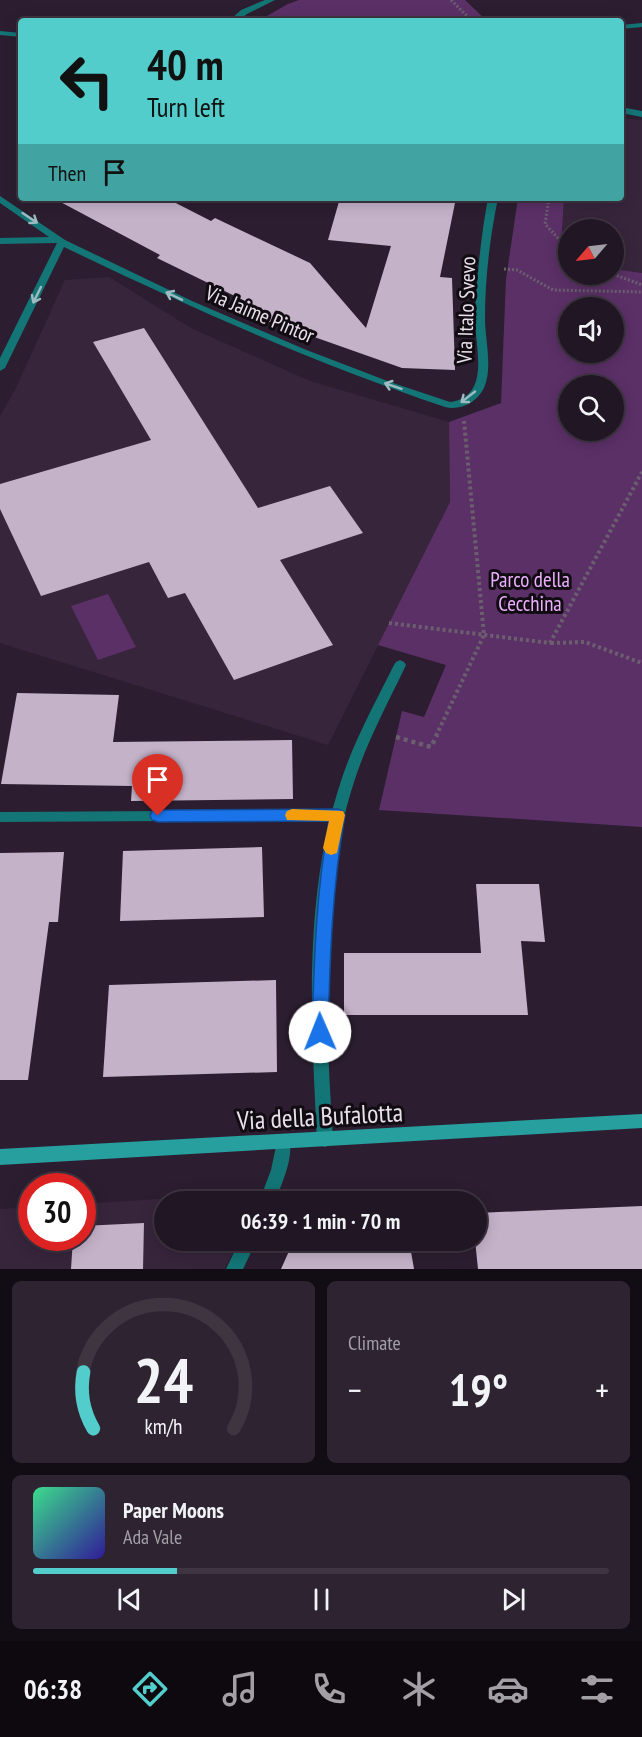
<!DOCTYPE html>
<meta charset="utf-8">
<style>
:root{--surface:#211624;--page:#2d2331;--text:#f1f3f6;--muted:#a29fa6;--line:#3e3541;--accent:#52cdcc}
body{margin:0;font-family:"PT Sans Narrow",sans-serif;background:var(--page);color:var(--text);height:100vh;display:flex;flex-direction:column;font-size:22px;white-space:nowrap}
*{box-sizing:border-box;margin:0}
p{font-size:20px;color:var(--muted)}
.icon{flex:none;width:33px;height:33px;fill:none;stroke:currentColor;stroke-width:2;stroke-linecap:round;stroke-linejoin:round}
.map{position:relative;height:1269px;overflow:hidden}
.drawer{display:flex;flex-direction:column;gap:12px;padding:12px;background:#120c14;flex:1}
.drawer>*{flex:none}
.banner{position:absolute;left:18px;top:18px;width:606px;height:183px;border-radius:6px;box-shadow:0 3px 15px #0003,0 0 0 2px var(--line);background:#52cdcc;color:#111;overflow:hidden}
.needle{width:39px;rotate:242deg}
.controls{position:absolute;left:558px;top:219px;display:grid;gap:12px}
.controls a{display:grid;place-items:center;width:66px;height:66px;border-radius:50%;background:var(--surface);box-shadow:0 3px 15px #0003,0 0 0 2px var(--line);font-size:30px}
.speed{position:absolute;left:18px;top:1173px;display:flex;gap:12px;font-size:30px;font-weight:700;text-align:center}
.speed>*{display:grid;place-content:center;width:78px;height:78px;border-radius:50%;background:var(--surface);box-shadow:0 3px 15px #0003,0 0 0 2px var(--line);line-height:1}
.speed .limit{border:9px solid #d22;background:#fff;color:#111}
.pin{position:absolute;display:grid;place-items:center;width:51px;height:51px;color:#fff;margin:-62px -26px;border-radius:50% 50% 50% 0;rotate:-45deg;box-shadow:0 0 6px #0007}
.pin .icon{rotate:45deg}
.me{position:absolute;width:66px;margin:-33px;rotate:359deg;stroke-linejoin:round;filter:drop-shadow(0 0 4px #0008)}
.turn{display:flex;align-items:center;gap:21px;height:126px;padding:0 30px;font-size:27px}
.turn .icon{width:78px;height:78px;stroke-width:2.5}
.turn b{display:block;font-size:42px;line-height:51px}
.then{display:flex;align-items:center;height:57px;padding:0 30px;background:#0003;gap:12px;font-size:22px}
.big{font-size:45px;font-weight:700;line-height:1.1}
.drawer .widget{flex:1;display:flex;flex-direction:column;justify-content:center;gap:9px;min-width:0;padding:0 21px;border-radius:9px;background:var(--page)}
.drawer .dial{align-items:center;gap:0}
.dial svg{height:156px;overflow:visible;fill:none;stroke:var(--line);stroke-width:7;stroke-linecap:round;text-anchor:middle}
.dial text{fill:var(--text);stroke:none}
.song{display:flex;align-items:center;gap:18px}
.cover{width:72px;height:72px;border-radius:9px;background:linear-gradient(135deg,hsl(150 70% 55%),hsl(250 70% 35%))}
.played{height:6px;border-radius:3px;background:linear-gradient(90deg,var(--accent) 25%,var(--line) 25%)}
.keys{display:flex;justify-content:space-around;direction:ltr}
.heat{display:flex;justify-content:space-between;align-items:center;font-size:33px;direction:ltr}
.drawer .tiles{flex:1;display:grid;gap:12px;grid-template-columns:1fr 1fr}
.widget:last-child{grid-column:span 2}
.trip{position:absolute;left:154px;top:1191px;width:333px;height:60px;border-radius:30px;background:var(--surface);box-shadow:0 3px 15px #0003,0 0 0 2px var(--line);font-weight:700;line-height:60px;text-align:center}
.menu{display:flex;height:96px;justify-content:space-around;align-items:center;background:#0d090e;color:var(--muted)}
.menu .icon{width:42px;height:42px}
.menu .on{color:var(--accent)}
.menu b{font-size:27px;color:var(--text)}
.map>svg:first-child{display:block}
.built{fill:#37253c}
.green{fill:#5b3067;fill-rule:evenodd}
.building{fill:#c4b2c9}
.lines{fill:none;stroke-linecap:round;stroke-linejoin:round}
.path-far2{stroke:#6b5f6f;stroke-width:3;stroke-dasharray:2 2;stroke-linecap:butt}
.path-far1{stroke:#6b5f6f;stroke-width:4;stroke-dasharray:3 3;stroke-linecap:butt}
.path{stroke:#6b5f6f;stroke-width:4.5;stroke-dasharray:4 4;stroke-linecap:butt}
.lane{fill:#137575;fill-rule:evenodd}
.street{fill:#137575;fill-rule:evenodd}
.secondary{fill:#279f9f;fill-rule:evenodd}
.oneway{stroke:#9ebbc2}
.route{fill:#1a73e8;stroke:#114b97;stroke-width:1.5}
.slow{fill:#f59e0b}
.labels{text-anchor:middle;dominant-baseline:central;stroke-width:6;stroke-linejoin:round;paint-order:stroke}
.street-label{font-size:21px;fill:#e9e0ec;stroke:#110b12}
.park-label{font-size:21px;fill:#ebaffd;stroke:#110b12}
.near-street-label{font-size:26px;fill:#e9e0ec;stroke:#110b12}
</style>
<div class="map">
<svg width="642" height="1269" viewBox="0 0 642 1269">
<rect width="100%" height="100%" fill="#2c1e30"/>
<path class="built" d="M621,118L642,120V273L614,269V230H568V233H562L564,198H621Z
M109,277L191,328L310,381L449,422L450,502L328,745L0,643V416L16,388L65,280Z
M263,1192L259,1201L165,1202V1240L239,1241L224,1269H0V1209L31,1207L32,1238H82L83,1204Z"/>
<path class="green" d="M299,0H465L487,21H258L288,4Z
M518,198H564L562,232L568,233V274H614V269L642,273V827L379,810L402,711L424,717L446,665L378,645L450,502L449,422L501,403L506,279ZM568,308H614V352H568ZM568,386H614V430H568Z
M108,594L136,647L98,660L71,606Z"/>
<path class="building" d="M53,198H166L211,221L215,218L310,263L366,328L391,246L328,240L340,198H456L440,277L452,278L455,370L402,368L303,333L301,335L236,308L245,301L157,258L160,255Z
M144,328L258,508L330,486L363,533L280,560L333,645L234,680L185,593L168,598L149,562L41,596L0,509V484L151,440L93,342Z
M17,693L119,695L113,742L292,740L293,799L131,801L132,786L1,784Z
M262,847L264,917L120,921L123,851Z
M64,852L58,922H49L28,1080H0V853Z
M476,884H539L545,942L521,941L528,1015H344V953H481Z
M276,980L277,1072L103,1077L109,985Z
M642,1206V1269H478L475,1240L477,1213Z
M144,1223L143,1269H71L73,1238H82V1226Z
M294,1240H409L414,1269H281Z"/>
<g class="lines">
<path class="path-far2" d="M451,0L472,21
M479,21L485,20
M549,198L545,224L568,249
M504,269L517,270L553,290L642,292
M613,274L642,285"/>
<path class="path-far1" d="M389,623L550,643L642,472
M551,643L585,642L642,663
M436,736L484,635L464,421"/>
<path class="path" d="M396,737L431,747L437,735"/>
<path class="lane" d="M338,810L343,811L345,815L343,819L338,820L0,822V812Z"/>
<path class="street" d="M265,0H275L247,14L238,21H229L241,10Z
M642,23V27L621,29V25Z
M0,31L21,33V37L0,35Z
M621,107L642,111V117L621,113Z
M0,196L65,240L192,301L304,349L390,382L450,402C459,401 468,397 473,388C484,370 474,335 475,314C477,275 481,236 488,198H498C490,237 485,278 485,318C485,340 493,367 484,388C477,402 461,411 445,407C314,363 189,307 64,247L5,368L0,371V358L57,243L0,244V238L49,237L0,203Z
M400,660L404,662L406,665C388,703 367,741 354,782C317,896 326,1022 333,1140L330,1145L325,1147L320,1145L317,1140C311,1021 303,896 341,781C354,741 375,703 394,665L396,662Z
M283,1135L288,1137C296,1154 281,1185 275,1202H259L271,1170L278,1137Z
M240,1240H257L243,1269H226Z"/>
<path class="secondary" d="M642,1114V1128L0,1165V1149Z"/>
</g>
<defs><path id="oneway-shaft" d="M-6 0H5M1.5-3L5.5 0L1.5 3" fill="none" stroke-width="1.6" stroke-linecap="round" stroke-linejoin="round" transform="scale(1.5)"/></defs>
<g class="oneway">
<use href="#oneway-shaft" transform="translate(30 218) rotate(34)"/>
<use href="#oneway-shaft" transform="translate(37 295) rotate(116)"/>
<use href="#oneway-shaft" transform="translate(174 296) rotate(-154)"/>
<use href="#oneway-shaft" transform="translate(393 386) rotate(-161)"/>
<use href="#oneway-shaft" transform="translate(468 397) rotate(142)"/>
</g>
<path class="route" d="M338,809L343,811L345,815C332,888 330,958 328,1032L326,1037L320,1039L314,1037L312,1032C314,961 316,891 329,821L158,822L152,820L150,816L152,811L158,810Z"/>
<path class="slow" d="M292,809L343,811L345,815L337,853L331,855L326,853L323,848L329,821L287,820L285,815L287,811Z"/>
<g class="labels">
<g class="street-label">
<text transform="translate(466 310) rotate(-88)">Via Italo Svevo</text>
<text transform="translate(260 314) rotate(23)">Via Jaime Pintor</text>
</g>
<g class="park-label">
<text x="530" y="579">Parco della<tspan x="530" dy="24">Cecchina</tspan></text>
</g>
<g class="near-street-label">
<text transform="translate(320 1116) rotate(-3)">Via della Bufalotta</text>
</g>
</g>
</svg>
<div class="controls">
<a><svg class="needle" viewBox="-14 -14 28 28"><path d="M0-13l5 13h-10z" fill="#e53935"/><path d="M0 13l5-13h-10z" fill="#a29fa6"/></svg></a>
<a><svg class="icon" aria-label="sound" viewBox="0 0 24 24"><path d="M4 9h4l5-4v14l-5-4H4zM17 9q2 3 0 6"/></svg></a>
<a><svg class="icon" aria-label="search" viewBox="0 0 24 24"><circle cx="10" cy="10" r="6"/><path d="M15 15l6 6"/></svg></a>
</div>
<div class="speed"><div class="limit">30</div></div>
<div class="pin" style="left:158px;top:816px;background:#d93025"><svg class="icon" aria-label="arrive" viewBox="0 0 24 24"><path d="M6 21V4h12l-3 4 3 4H6"/></svg></div>
<svg class="me" style="left:320px;top:1032px" viewBox="-20 -20 40 40"><circle r="19" fill="#fff"/><path d="M0-13L10 11 0 6-10 11z" fill="#1a73e8"/></svg>
<div class="trip">06:39 · 1 min · 70 m</div>
<div class="banner">
<div class="turn"><svg class="icon" aria-label="left" viewBox="0 0 24 24"><path d="M17 20v-9H6M10 6l-5 5 5 5"/></svg><div><b>40 m</b>Turn left</div></div>
<div class="then">Then<svg class="icon" aria-label="arrive" viewBox="0 0 24 24"><path d="M6 21V4h12l-3 4 3 4H6"/></svg></div>
</div>
</div>
<section class="drawer">
<div class="tiles">
<div class="widget dial"><svg viewBox="0 0 100 80">
<path d="M14 69A42 42 0 1 1 86 69"/>
<path d="M14 69A42 42 0 0 1 9 40" stroke="#52cdcc"/>
<text x="50" y="56" font-size="32" font-weight="700">24</text>
<text x="50" y="72" font-size="11">km/h</text>
</svg></div>
<div class="widget"><p>Climate</p>
<div class="heat"><a>−</a><b class="big">19°</b><a>+</a></div>
</div>
<div class="widget">
<div class="song"><i class="cover"></i><div><b>Paper Moons</b><p>Ada Vale</p></div></div>
<div class="played"></div>
<div class="keys"><svg class="icon" aria-label="previous" viewBox="0 0 24 24"><path d="M18 5L8 12l10 7zM5 5v14"/></svg><svg class="icon" aria-label="pause" viewBox="0 0 24 24"><path d="M8 5v14M16 5v14"/></svg><svg class="icon" aria-label="next" viewBox="0 0 24 24"><path d="M6 5l10 7-10 7zM19 5v14"/></svg></div>
</div>
</div>
</section>
<nav class="menu">
<b>06:38</b>
<svg class="icon on" aria-label="directions" viewBox="0 0 24 24"><path d="M12 3l9 9-9 9-9-9zM9 14v-3h6M13 9l2 2-2 2"/></svg>
<svg class="icon" aria-label="music" viewBox="0 0 24 24"><path d="M9 18V5l10-2v13"/><circle cx="6" cy="18" r="3"/><circle cx="16" cy="16" r="3"/></svg>
<svg class="icon" aria-label="phone" viewBox="0 0 24 24"><path d="M5 4h4l2 5-3 2q2 4 5 5l2-3 5 2v4C11 20 4 13 5 4z"/></svg>
<svg class="icon" aria-label="climate" viewBox="0 0 24 24"><path d="M12 3v18M4 7l16 10M4 17L20 7"/></svg>
<svg class="icon" aria-label="car" viewBox="0 0 24 24"><path d="M5 17H2v-5l4-1 3-4h7l3 4 3 1v5h-3M9 17h6M6 11h13"/><circle cx="7" cy="17" r="2"/><circle cx="17" cy="17" r="2"/></svg>
<svg class="icon" aria-label="filters" viewBox="0 0 24 24"><path d="M4 7h16M4 17h16"/><circle cx="9" cy="7" r="2"/><circle cx="15" cy="17" r="2"/></svg>
</nav>
